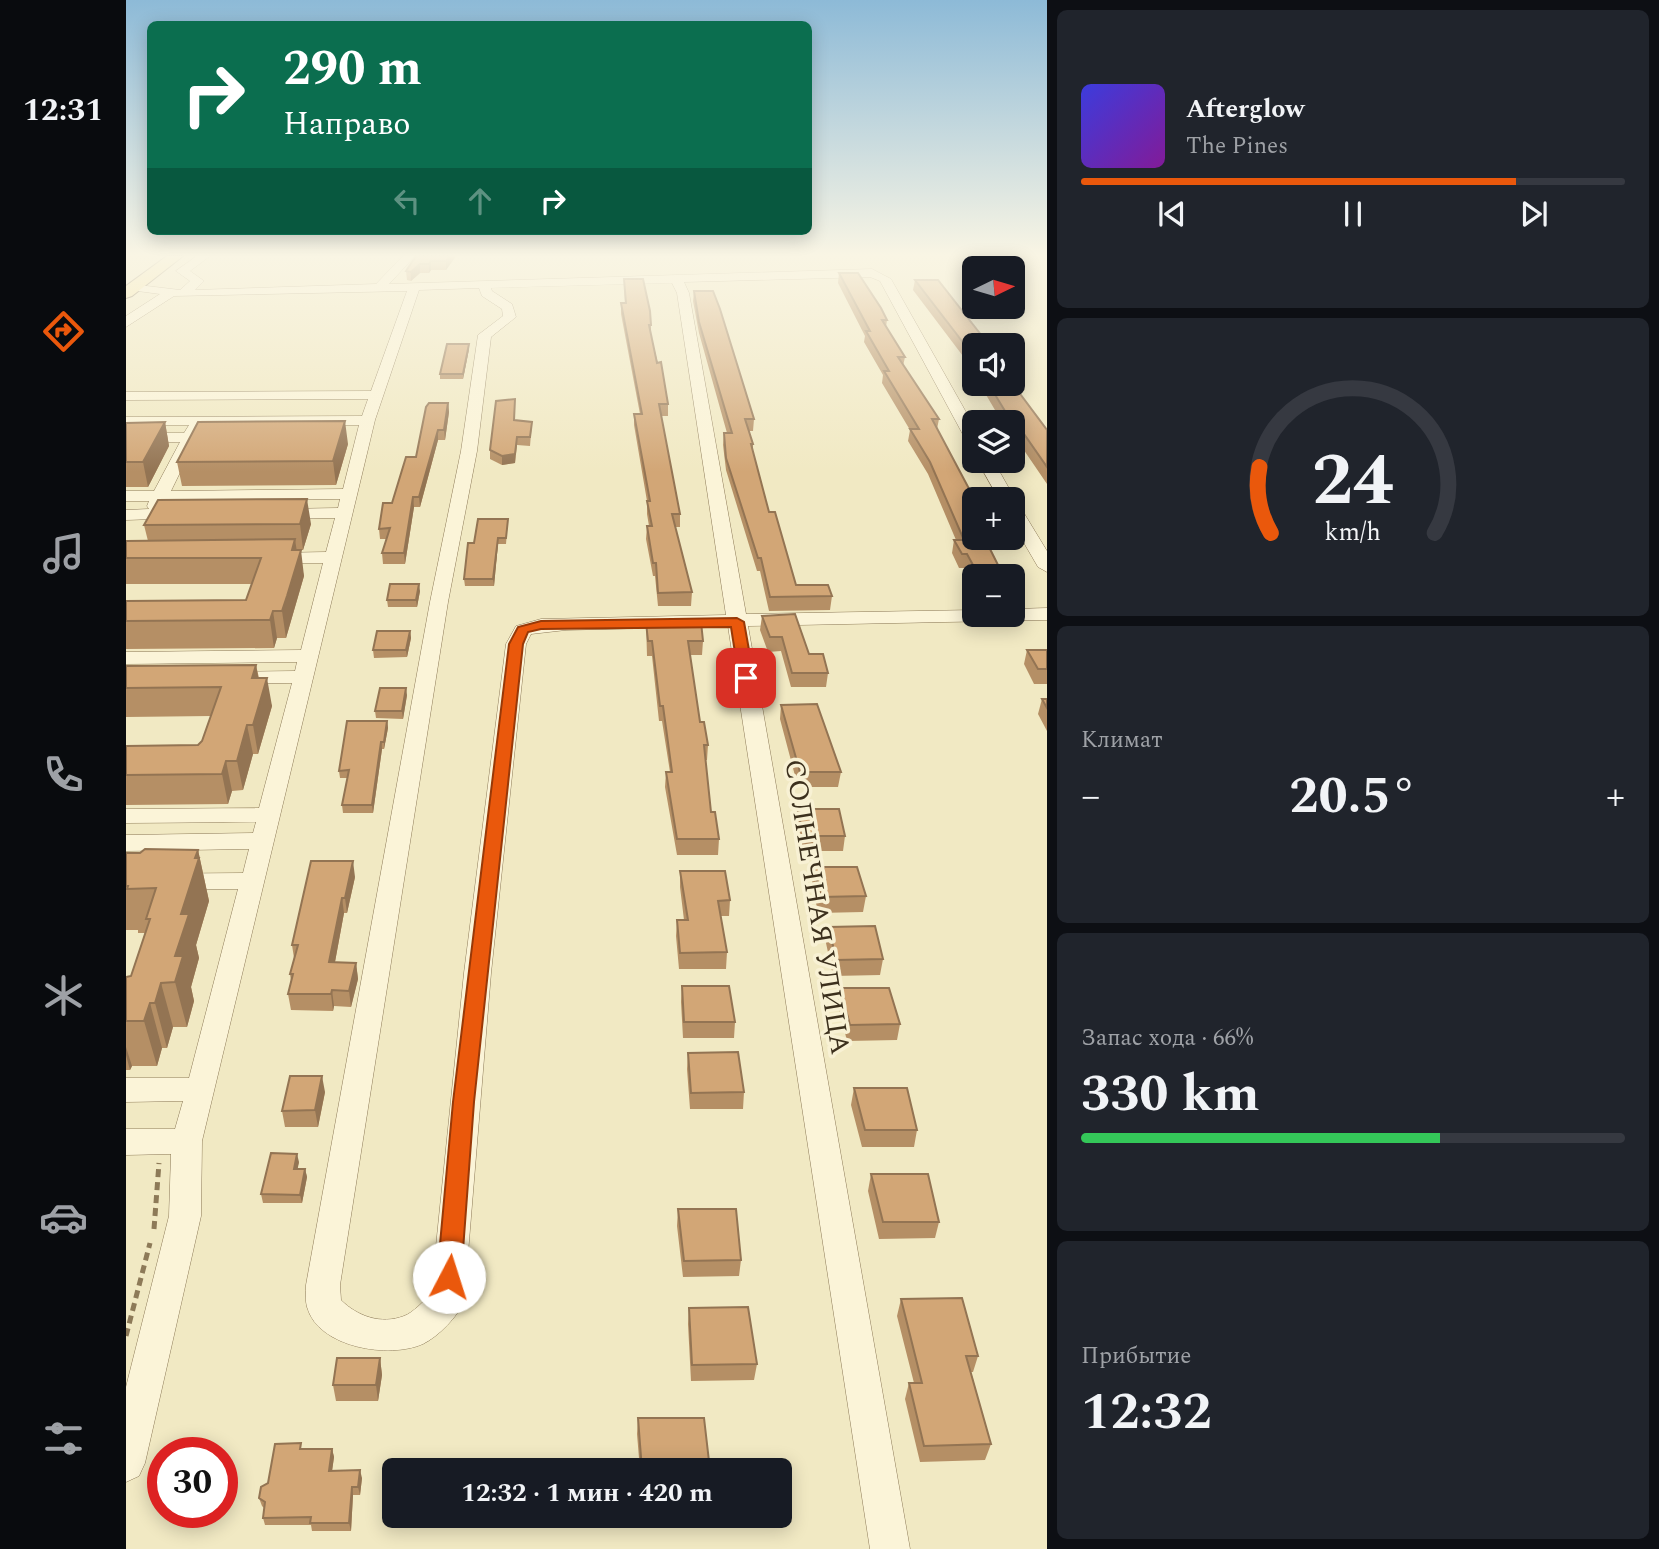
<!DOCTYPE html>
<html lang="ru">
<meta charset="utf-8">
<style>
:root{--surface:#171b24;--page:#20242c;--text:#f1f3f6;--muted:#9ea1a6;--line:#363941;--accent:#ea580c}
body{margin:0;font-family:Spectral,serif;background:var(--page);color:var(--text);height:100vh;display:flex;flex-direction:column;font-size:26px;white-space:nowrap}
*{box-sizing:border-box;margin:0}
p{font-size:23px;color:var(--muted)}
.icon{flex:none;width:38px;height:38px;fill:none;stroke:currentColor;stroke-width:2;stroke-linecap:round;stroke-linejoin:round}
.map{position:relative;flex:1;overflow:hidden}
.side{display:flex;flex-direction:column;gap:10px;padding:10px;background:#0d0f14;width:612px}
.side>*{flex:none}
.guide{position:absolute;left:21px;top:21px;width:665px;height:214px;border-radius:10px;box-shadow:0 4px 18px #0003;background:#0b6e4f;color:#fff;overflow:hidden}
.needle{width:46px;rotate:85deg}
.buttons{position:absolute;left:836px;top:256px;display:grid;gap:14px}
.buttons a{display:grid;place-items:center;width:63px;height:63px;border-radius:10px;background:var(--surface);box-shadow:0 4px 18px #0003;font-size:35px}
.speed{position:absolute;left:21px;top:1437px;display:flex;gap:14px;font-size:35px;font-weight:700;text-align:center}
.speed>*{display:grid;place-content:center;width:91px;height:91px;border-radius:50%;background:var(--surface);box-shadow:0 4px 18px #0003;line-height:1}
.speed .limit{border:10px solid #d22;background:#fff;color:#111}
.pin{position:absolute;display:grid;place-items:center;width:60px;height:60px;color:#fff;margin:-30px;border-radius:14px;box-shadow:0 4px 10px #0006}
.me{position:absolute;width:77px;margin:-38px;rotate:5deg;stroke-linejoin:round;filter:drop-shadow(0 0 5px #0008)}
.turn{display:flex;align-items:center;gap:24px;height:147px;padding:0 21px;font-size:32px}
.turn .icon{width:91px;height:91px;stroke-width:2.5}
.turn b{display:block;font-size:49px;line-height:60px}
.lanes{display:flex;align-items:center;height:66px;padding:0 21px;background:#0003;justify-content:center;gap:35px;direction:ltr}
.lanes .off{opacity:.35}
.big{font-size:52px;font-weight:700;line-height:1.1}
.side .tile{flex:1;display:flex;flex-direction:column;justify-content:center;gap:10px;min-width:0;padding:0 24px;border-radius:10px;background:var(--page)}
.side .dial{align-items:center;gap:0}
.dial svg{height:182px;overflow:visible;fill:none;stroke:var(--line);stroke-width:7;stroke-linecap:round;text-anchor:middle}
.dial text{fill:var(--text);stroke:none}
.song{display:flex;align-items:center;gap:21px}
.cover{width:84px;height:84px;border-radius:10px;background:linear-gradient(135deg,hsl(240 70% 55%),hsl(290 70% 35%))}
.played{height:7px;border-radius:4px;background:linear-gradient(90deg,var(--accent) 80%,var(--line) 80%)}
.keys{display:flex;justify-content:space-around;direction:ltr}
.heat{display:flex;justify-content:space-between;align-items:center;font-size:38px;direction:ltr}
.charge{height:10px;border-radius:5px;background:linear-gradient(90deg,#34c759 66%,var(--line) 0)}
.trip{position:absolute;left:256px;top:1458px;width:410px;height:70px;border-radius:10px;background:var(--surface);box-shadow:0 4px 18px #0003;font-weight:700;line-height:70px;text-align:center}
main{display:flex;flex:1;min-height:0}
.menu{display:flex;flex-direction:column;width:126px;justify-content:space-around;align-items:center;background:#090b0e;color:var(--muted)}
.menu .icon{width:49px;height:49px}
.menu .selected{color:var(--accent)}
.menu b{font-size:32px;color:var(--text)}
.map>svg:first-child{display:block}
.lines{fill:none;stroke-linecap:round;stroke-linejoin:round}
.minor-casing{stroke:#8d7a58;stroke-width:1}
.major-casing{stroke:#5b472d;stroke-width:2}
.path{stroke:#8d7a58;stroke-width:5;stroke-dasharray:8 5;stroke-linecap:butt}
.minor{fill:#fbf4d8;fill-rule:evenodd}
.major{fill:#f7e499;fill-rule:evenodd}
.wall{fill:#b58f65}
.shaded-wall{fill:#937453}
.building{fill:#d2a676;stroke:#937453;stroke-width:2}
.route{fill:#ea580c;stroke:#983908;stroke-width:2}
.labels{text-anchor:middle;dominant-baseline:central;stroke-width:7;stroke-linejoin:round;paint-order:stroke}
.street-label{font-size:28px;fill:#3c301d;stroke:#f8f1d4}
</style>
<main>
<nav class="menu">
<b>12:31</b>
<svg class="icon selected" aria-label="directions" viewBox="0 0 24 24"><path d="M12 3l9 9-9 9-9-9zM9 14v-3h6M13 9l2 2-2 2"/></svg>
<svg class="icon" aria-label="music" viewBox="0 0 24 24"><path d="M9 18V5l10-2v13"/><circle cx="6" cy="18" r="3"/><circle cx="16" cy="16" r="3"/></svg>
<svg class="icon" aria-label="phone" viewBox="0 0 24 24"><path d="M5 4h4l2 5-3 2q2 4 5 5l2-3 5 2v4C11 20 4 13 5 4z"/></svg>
<svg class="icon" aria-label="climate" viewBox="0 0 24 24"><path d="M12 3v18M4 7l16 10M4 17L20 7"/></svg>
<svg class="icon" aria-label="car" viewBox="0 0 24 24"><path d="M5 17H2v-5l4-1 3-4h7l3 4 3 1v5h-3M9 17h6M6 11h13"/><circle cx="7" cy="17" r="2"/><circle cx="17" cy="17" r="2"/></svg>
<svg class="icon" aria-label="filters" viewBox="0 0 24 24"><path d="M4 7h16M4 17h16"/><circle cx="9" cy="7" r="2"/><circle cx="15" cy="17" r="2"/></svg>
</nav>
<div class="map">
<svg width="921" height="1549" viewBox="0 0 921 1549">
<rect width="100%" height="100%" fill="#f1e9c3"/>
<g class="lines">
<defs>
<path id="minor" d="M71,256H84L64,271L78,281L69,290L250,284L277,256H289L263,284L746,269L765,279L849,428V447L841,442L754,281L744,277L558,282L563,293L620,614L849,610V614H887V609L921,608V620L622,626L784,1549H744L602,626L440,630L405,634L400,644L365,973L338,1302C331,1317 313,1336 297,1344C264,1359 192,1348 181,1307C179,1300 180,1292 180,1285L304,602L335,451L352,335L377,316L376,309L356,296L353,288L293,290L249,420L76,1141L75,1216L19,1463L13,1476L0,1482V1387L43,1216L45,1154L0,1155V1129H49L57,1101L0,1102V1078H63L112,889L0,890V874L117,873L123,849L0,851V835L127,833L130,822L0,823V809L133,808L166,683L101,684L94,682L91,678L94,674L101,672L169,671L171,662L0,664V652L175,650L197,563H147L138,558L147,553L200,552L209,518L154,519L145,514L154,509L212,508L214,499L40,501L35,509L59,510L62,514L59,518L0,520V510L23,509L21,506L23,501H0V491H28L54,442L0,443V433H58L63,425H0V417L236,416L242,399L0,400V392L245,391L281,291L48,296L0,327V316L34,294L4,290V284L54,290L64,281L50,271ZM546,283L551,293L600,615L415,619L390,626L380,644L338,973L305,1295C297,1301 287,1313 278,1316C255,1325 231,1316 215,1300L214,1285L322,602L351,451L365,337L390,317L386,304L366,291L365,288ZM75,425H233L217,489L45,491L69,442H95L103,437L95,432L74,433Z
M851,460H867L889,499L887,502V499H873Z
M887,504L893,505L921,551V572L912,567L887,524Z"/>
<path id="major" d="M41,256H57L6,296L0,298V286Z"/>
</defs>
<use href="#minor" class="minor-casing"/>
<use href="#major" class="major-casing"/>
<path class="path" d="M28,1229L33,1163
M0,1336L24,1243"/>
<use href="#minor" class="minor"/>
<use href="#major" class="major"/>
</g>
<path class="wall" d="M288,256H330L320,270H305L303,273H294L285,281L281,280L280,271L288,259Z
M713,273L761,320L760,327L779,357L777,366L813,419L811,429L849,537H864L863,544H861L872,565L886,576H849V586L838,568H833L826,553L828,540H830L802,474L782,441L784,430L756,383L757,375L738,342L739,336L712,283Z
M498,279L525,325V335L542,404V416H535L554,514V527H549L566,592L565,606H532L529,576H527L520,539L521,526H523L521,514V501L508,425V414H514L495,314V303H499Z
M789,280L849,345V372L787,290Z
M568,291L628,419L627,431H623L627,444V451L643,512L670,585L706,596L704,610L643,611L634,571H631L600,470L597,445L598,433H601L573,333L567,301Z
M343,349L337,379H314V374Z
M857,383H886L921,430V484L887,434V422H876L859,393L860,387Z
M389,399V420L406,422L404,446L391,445L389,463L376,465L364,459V450Z
M322,403L323,412L319,440H312L294,507H288L279,564H257L256,553L260,539H254L253,529L290,457Z
M39,422L43,446L22,487H0V423Z
M222,444L210,485L56,486L51,462Z
M382,519L380,544H372L368,586H339L338,579L348,543Z
M185,524L177,550H171L178,576L160,638H151L148,648L0,649V601L120,600L126,584H0V541H22L18,525Z
M294,591L291,607H262L261,600Z
M636,616L683,654L702,673L700,687H665L655,651L642,652L634,630Z
M520,622L577,641L576,655H564L574,722L582,745L581,760H579L585,812L593,839L592,855H551L539,787L540,772H544L536,721H533L526,656H521Z
M284,631L285,638L281,657L248,658L247,650Z
M901,650H921V684H908L898,664Z
M130,665L133,678L146,706L132,754H127L117,790L106,791L102,804L0,805V746L72,745L76,741L85,716L0,717V666Z
M281,695L277,719L250,718L249,711Z
M916,699H921V731L912,714Z
M655,705L715,772L712,787H672L654,719Z
M261,721L262,728L258,749H256L247,813H217L216,805L222,778H214L213,771Z
M671,809L719,836L717,851H676L669,825Z
M72,850L83,901L70,945L73,958L65,987L68,1001L61,1027H47L41,1048H36L31,1066H6L4,1070H0V977L5,976L20,933H12V930H0V853Z
M688,867L740,896L737,912L692,913L686,883Z
M554,871L604,900L603,916H595L601,952L600,969H553L550,936L551,920H558L554,887Z
M229,877L221,913H218L209,962L230,963L232,979L225,1007L208,1006L207,1011L165,1010L162,994L165,981L164,974L168,958L166,945Z
M703,927L757,959L754,975L707,976L700,943Z
M556,986L609,1022L608,1038H557L555,1002Z
M714,988L774,1024L771,1040L721,1041L712,1004Z
M562,1053L618,1092L617,1109H564L561,1069Z
M728,1088L791,1130L788,1147H736L725,1105Z
M199,1092L192,1127H159L156,1111Z
M173,1162L171,1169H179L181,1177L176,1203H137L135,1194Z
M745,1174L813,1222L809,1238L753,1239L742,1191Z
M552,1209L615,1260L613,1276L557,1277L551,1226Z
M775,1299L852,1356L847,1372H845L865,1444L859,1460L794,1462L779,1399L783,1383H788L771,1316Z
M563,1308L631,1364L628,1380L565,1381L562,1324Z
M254,1358L256,1375L252,1401H210L207,1385Z
M512,1418L584,1470H514L511,1434Z
M177,1449H206L208,1457L206,1471L236,1478L234,1495H227L225,1531H186L185,1525H139L137,1518L138,1508L136,1506L133,1498L142,1483Z"/>
<path class="shaded-wall" d="M324,256H330L320,270V261Z
M305,261V270L303,273V264Z
M294,264V273L285,281V272Z
M343,344V349L337,379V374Z
M322,403L323,412L319,440L318,430Z
M219,421L222,444L210,485L207,461Z
M39,422L43,446L22,487L17,462Z
M312,430V440L294,507L293,497Z
M391,437L389,463L376,465V456Z
M287,497L288,507L279,564L278,553Z
M181,499L185,524L177,550L174,524Z
M372,538V544L368,586L367,579Z
M169,539L172,559L175,550L178,576L160,638L156,611L166,550Z
M293,584L294,591L291,607L290,600Z
M147,611L151,638L148,648L144,620Z
M284,631L285,638L281,657L280,650Z
M130,665L135,693L126,678Z
M141,678L146,706L132,754L127,725Z
M280,688L281,695L277,719L276,711Z
M261,721L262,728L258,749V742Z
M121,725L127,754L117,790L111,761Z
M255,742L256,749L247,813L246,805Z
M100,761L106,791L102,804L96,774Z
M72,850L83,901L70,945L73,958L65,987L68,1001L61,1027L49,982V956L55,914Z
M227,861L229,877L221,913L219,898Z
M216,898L218,913L206,978L203,962Z
M230,963L232,979L225,1007L223,991Z
M35,983L47,1027L41,1048L29,1003Z
M206,990L208,1006L207,1011L205,994Z
M24,1003L36,1048L31,1066L18,1021Z
M0,1047L6,1066L4,1070L0,1055Z
M196,1076L199,1092L192,1127L189,1110Z
M171,1154L173,1162L170,1177L168,1169Z
M179,1169L181,1177L176,1203L174,1195Z
M254,1358L256,1375L252,1401L250,1385Z
M206,1449L208,1457L205,1478L203,1471Z
M234,1470L236,1478L234,1495L232,1487Z
M226,1487L227,1495L225,1531L223,1523Z"/>
<path class="building" d="M290,256H324L320,261H305L303,264H294L285,272L280,271Z
M713,273H732L755,308L761,320H756L779,357H772L813,419H806L849,500V537H858L872,565H880L886,576H853L841,554H836L828,540H838L804,462L784,429H793L758,371H763L740,331H744Z
M498,279H517L524,311L525,325H523L531,363L535,362L542,404H533L554,514H546L566,592L532,593L530,563H527L521,526H526L521,501H524L508,414H516L495,303H500Z
M789,280H812L863,345H849V358Z
M568,291H587L594,309L628,419H619L627,444H625L643,512H649L670,585H702L706,596L644,597L635,558H632L600,458L598,433H606L573,322Z
M321,344H343L337,374H314Z
M862,383H886L921,430V467L882,411H879Z
M389,399L388,420L406,422L404,437H391L389,454L376,456L364,450L370,401Z
M303,403H322L318,430H312L293,497H287L278,553H256L264,528L253,529L257,503H266L280,457H290L300,407Z
M219,421L207,461L51,462L72,422Z
M39,422L17,462H0V423Z
M181,499L174,524L18,525L32,500Z
M352,519H382L380,538H372L367,579H338L342,543H348Z
M169,539L166,550H175L161,596L156,611H147L144,620L0,621V601L120,600L135,558H0V541Z
M264,584H293L290,600H261Z
M669,614L683,654H697L702,673H666L656,637H644L636,616Z
M520,622H575L577,641H562L574,722H578L582,745H578L585,812H589L593,839H551L540,772H546L537,706H534L526,641H522Z
M251,631H284L280,650H247Z
M901,650H921V669H912Z
M130,665L126,678H141L127,725H121L111,761H100L96,774L0,775V746L72,745L76,741L95,687L0,688V666Z
M254,688H280L276,711H249Z
M916,699H921V708Z
M691,704L715,772H674L655,705Z
M221,721H261L258,742H255L246,805H216L223,770L213,771Z
M671,809H713L719,836H678Z
M19,849L72,850L69,858H73L55,914H63L49,956H57L49,982L35,983L29,1003H24L18,1021H0V977L5,976L24,919H20L30,888L1,889L2,886H0V853H14Z
M185,861H227L219,898H216L203,962L230,963L223,991L206,990L205,994H162L167,974H164L172,945H166Z
M688,867H731L740,896L695,897Z
M554,871H599L604,900L592,901L601,952L554,953L551,920H562Z
M749,926L757,959L710,960L703,927Z
M556,986H603L609,1022H558Z
M714,988H763L774,1024L724,1025Z
M612,1052L618,1092L565,1093L562,1053Z
M164,1076H196L189,1110L156,1111Z
M728,1088H781L791,1130H739Z
M145,1153L171,1154L168,1169H179L174,1195L135,1194Z
M745,1174H802L813,1222H757Z
M552,1209H610L615,1260L558,1261Z
M836,1298L852,1356H840L865,1444L798,1446L783,1383H796L775,1299Z
M622,1307L631,1364L566,1365L563,1308Z
M211,1358H254L250,1385H207Z
M512,1418H578L584,1470H516Z
M175,1443L174,1449H206L203,1471L234,1470L232,1487H226L223,1523H184L185,1517L137,1518L139,1502L133,1498L135,1487L142,1483L149,1444Z"/>
<linearGradient id="sky" x2="0" y2="1"><stop stop-color="#8dbad7"/><stop offset="0.54" stop-color="#f9f5e4"/><stop offset="1" stop-color="#f9f5e4" stop-opacity="0"/></linearGradient>
<rect width="921" height="472" fill="url(#sky)"/>
<path class="route" d="M611,618L618,622L628,678L620,682L613,678L605,627L415,629L402,632L397,644L348,1102L335,1277L331,1285L323,1288L315,1285L311,1277L327,1102L383,644L392,627L415,621Z"/>
<g class="labels">
<g class="street-label">
<text transform="translate(691 907) rotate(81)">СОЛНЕЧНАЯ УЛИЦА</text>
</g>
</g>
</svg>
<div class="buttons">
<a><svg class="needle" viewBox="-14 -14 28 28"><path d="M0-13l5 13h-10z" fill="#e53935"/><path d="M0 13l5-13h-10z" fill="#9ea1a6"/></svg></a>
<a><svg class="icon" aria-label="sound" viewBox="0 0 24 24"><path d="M4 9h4l5-4v14l-5-4H4zM17 9q2 3 0 6"/></svg></a>
<a><svg class="icon" aria-label="layers" viewBox="0 0 24 24"><path d="M12 4l9 5-9 5-9-5zM3 14l9 5 9-5"/></svg></a>
<a>+</a>
<a>−</a>
</div>
<div class="speed"><div class="limit">30</div></div>
<div class="pin" style="left:620px;top:678px;background:#d93025"><svg class="icon" aria-label="arrive" viewBox="0 0 24 24"><path d="M6 21V4h12l-3 4 3 4H6"/></svg></div>
<svg class="me" style="left:323px;top:1277px" viewBox="-20 -20 40 40"><circle r="19" fill="#fff"/><path d="M0-13L10 11 0 6-10 11z" fill="#ea580c"/></svg>
<div class="trip">12:32 · 1 мин · 420 m</div>
<div class="guide">
<div class="turn"><svg class="icon" aria-label="right" viewBox="0 0 24 24"><path d="M7 20v-9h11M14 6l5 5-5 5"/></svg><div><b>290 m</b>Направо</div></div>
<div class="lanes"><svg class="icon off" aria-label="left" viewBox="0 0 24 24"><path d="M17 20v-9H6M10 6l-5 5 5 5"/></svg><svg class="icon off" aria-label="ahead" viewBox="0 0 24 24"><path d="M12 20V5M6 11l6-6 6 6"/></svg><svg class="icon" aria-label="right" viewBox="0 0 24 24"><path d="M7 20v-9h11M14 6l5 5-5 5"/></svg></div>
</div>
</div>
<section class="side">
<div class="tile">
<div class="song"><i class="cover"></i><div><b>Afterglow</b><p>The Pines</p></div></div>
<div class="played"></div>
<div class="keys"><svg class="icon" aria-label="previous" viewBox="0 0 24 24"><path d="M18 5L8 12l10 7zM5 5v14"/></svg><svg class="icon" aria-label="pause" viewBox="0 0 24 24"><path d="M8 5v14M16 5v14"/></svg><svg class="icon" aria-label="next" viewBox="0 0 24 24"><path d="M6 5l10 7-10 7zM19 5v14"/></svg></div>
</div>
<div class="tile dial"><svg viewBox="0 0 100 80">
<path d="M14 69A42 42 0 1 1 86 69"/>
<path d="M14 69A42 42 0 0 1 9 40" stroke="#ea580c"/>
<text x="50" y="56" font-size="32" font-weight="700">24</text>
<text x="50" y="72" font-size="11">km/h</text>
</svg></div>
<div class="tile"><p>Климат</p>
<div class="heat"><a>−</a><b class="big">20.5°</b><a>+</a></div>
</div>
<div class="tile"><p>Запас хода · 66%</p><b class="big">330 km</b><div class="charge"></div></div>
<div class="tile"><p>Прибытие</p><b class="big">12:32</b></div>
</section>
</main>
